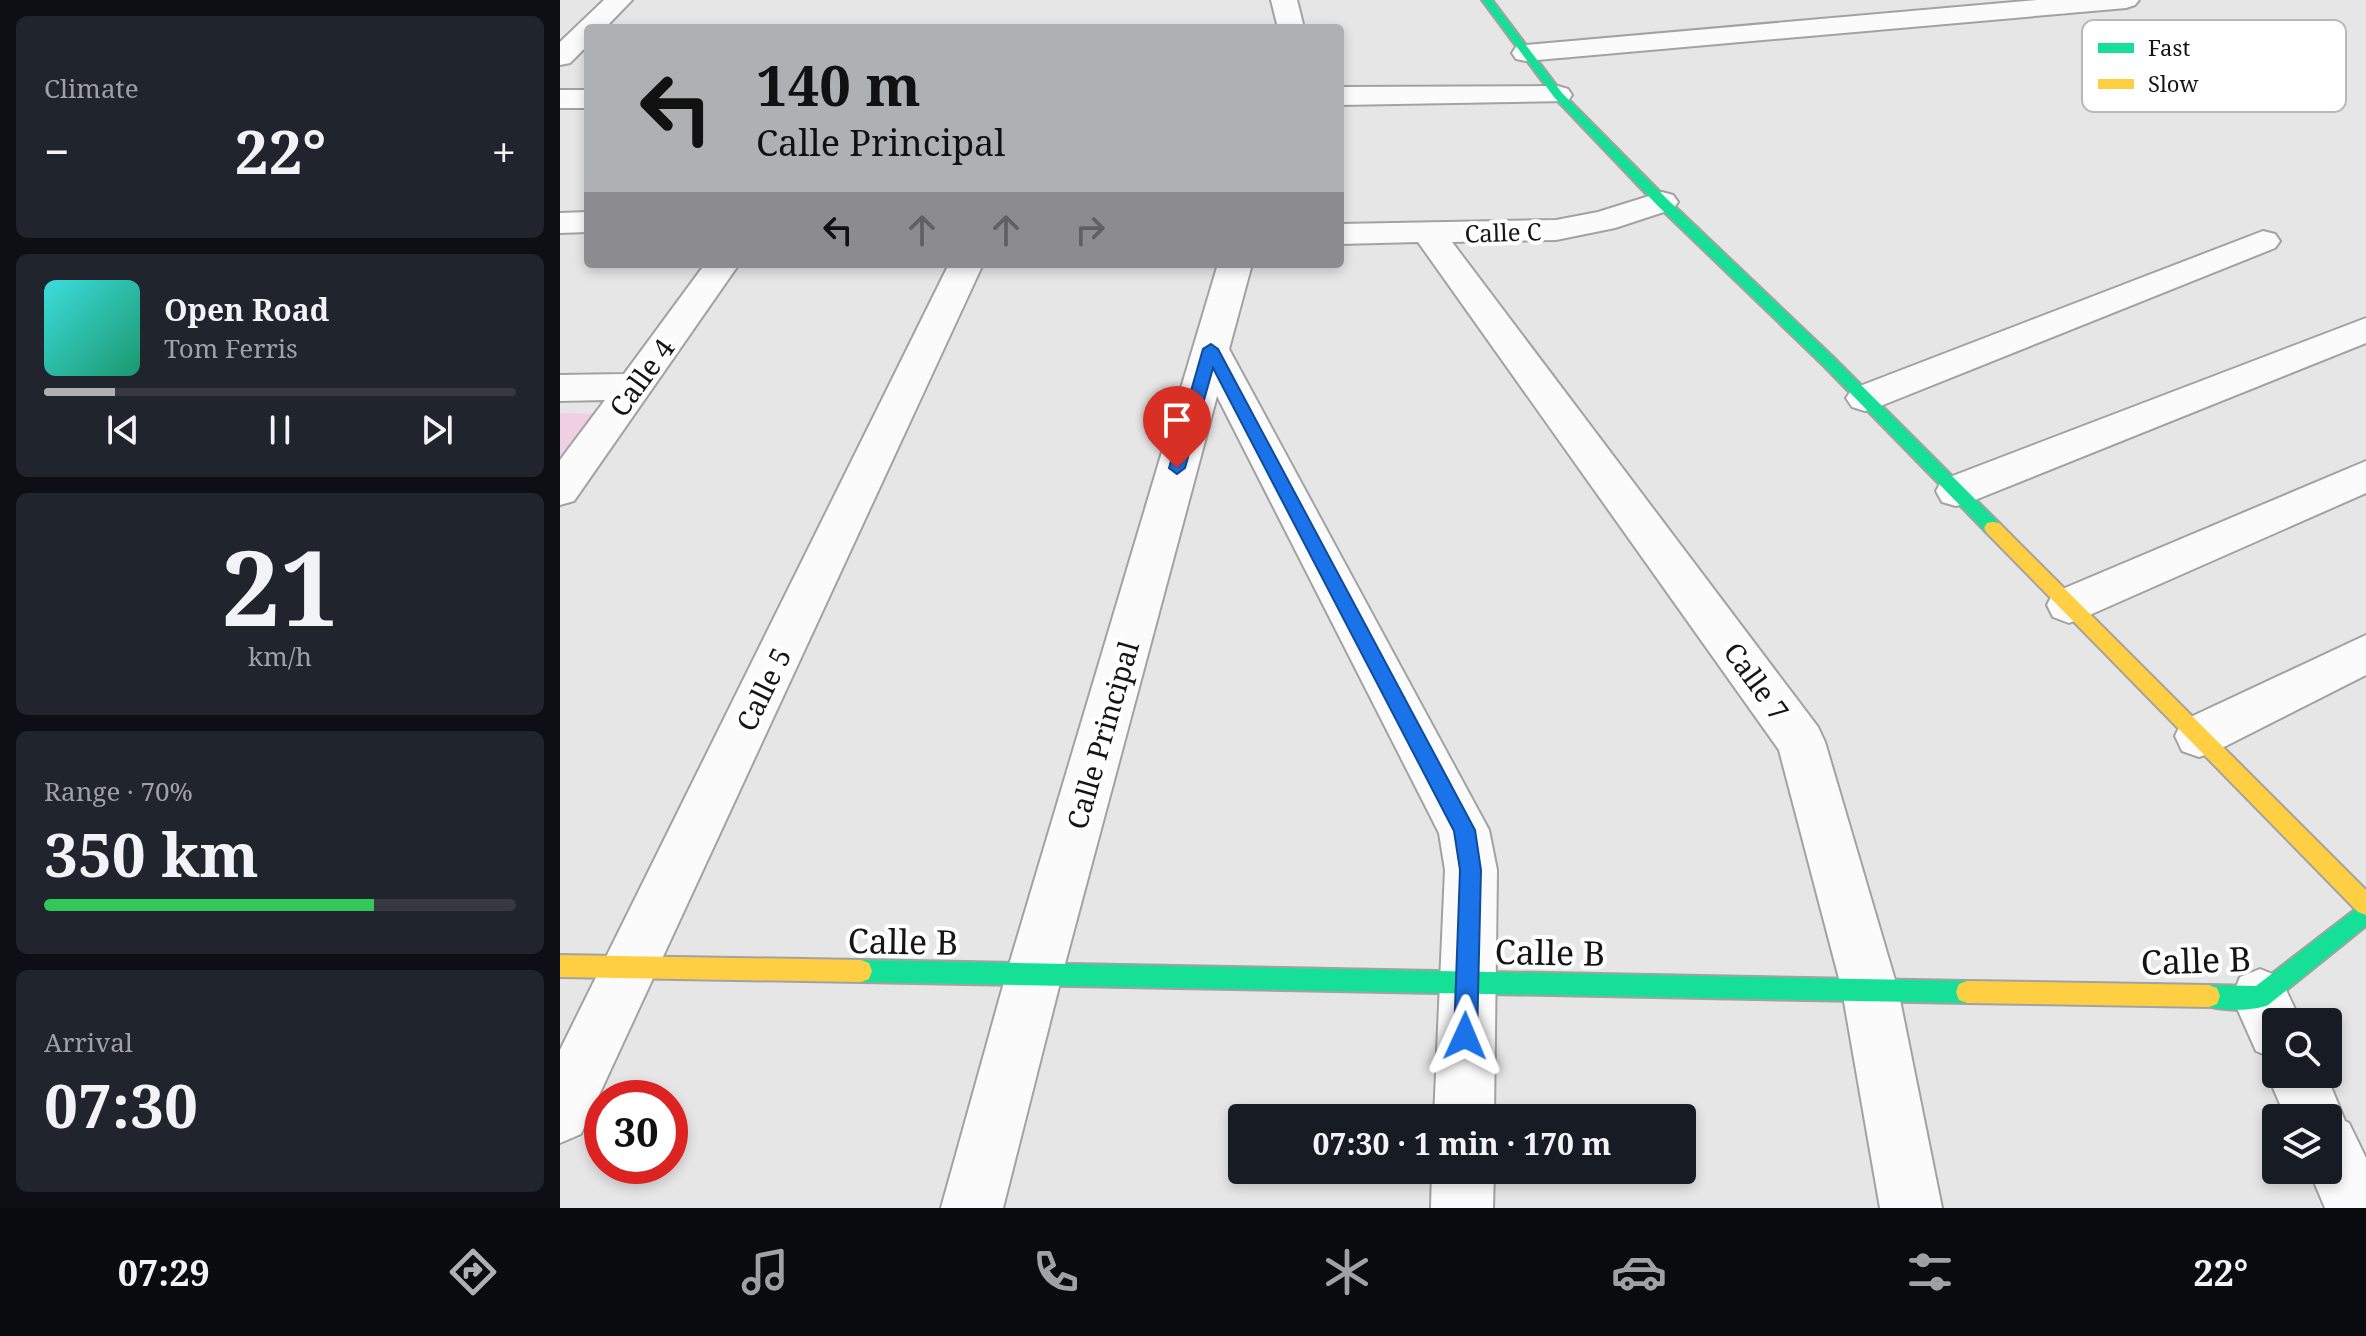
<!DOCTYPE html>
<meta charset="utf-8">
<style>
:root{--surface:#171b24;--page:#20242c;--text:#f1f3f6;--muted:#9ea1a6;--line:#363941;--accent:#afb0b2}
body{margin:0;font-family:"Noto Serif",serif;background:var(--page);color:var(--text);height:100vh;display:flex;flex-direction:column;font-size:30px;white-space:nowrap}
*{box-sizing:border-box;margin:0}
p{font-size:26px;color:var(--muted)}
.icon{flex:none;width:44px;height:44px;fill:none;stroke:currentColor;stroke-width:2;stroke-linecap:round;stroke-linejoin:round}
.map{position:relative;flex:1;overflow:hidden}
.side{display:flex;flex-direction:column;gap:16px;padding:16px;background:#0d0f14;width:560px}
.side>*{flex:none}
.top-card{position:absolute;left:24px;top:24px;width:760px;height:244px;border-radius:8px;box-shadow:0 4px 12px #0003;background:#afb0b2;color:#111;overflow:hidden}
.controls{position:absolute;left:1702px;top:1008px;display:grid;gap:16px}
.controls a{display:grid;place-items:center;width:80px;height:80px;border-radius:8px;background:var(--surface);box-shadow:0 4px 12px #0003;font-size:40px}
.speed{position:absolute;left:24px;top:1080px;display:flex;gap:16px;font-size:40px;font-weight:700;text-align:center}
.speed>*{display:grid;place-content:center;width:104px;height:104px;border-radius:50%;background:var(--surface);box-shadow:0 4px 12px #0003;line-height:1}
.speed .limit{border:12px solid #d22;background:#fff;color:#111}
.pin{position:absolute;display:grid;place-items:center;width:68px;height:68px;color:#fff;margin:-82px -34px;border-radius:50% 50% 50% 0;rotate:-45deg;box-shadow:0 0 8px #0007}
.pin .icon{rotate:45deg}
.me{position:absolute;width:88px;margin:-44px;rotate:1deg;stroke-linejoin:round;filter:drop-shadow(0 0 6px #0008)}
.turn{display:flex;align-items:center;gap:28px;height:168px;padding:0 40px;font-size:36px}
.turn .icon{width:104px;height:104px;stroke-width:2.5}
.turn b{display:block;font-size:56px;line-height:68px}
.lanes{display:flex;align-items:center;height:76px;padding:0 40px;background:#0003;justify-content:center;gap:40px;direction:ltr}
.lanes .off{opacity:.35}
.big{font-size:60px;font-weight:700;line-height:1.1}
.side .widget{flex:1;display:flex;flex-direction:column;justify-content:center;gap:12px;min-width:0;padding:0 28px;border-radius:12px;background:var(--page)}
.side .dial{align-items:center;gap:0}
.dial b{font-size:104px;line-height:1}
.song{display:flex;align-items:center;gap:24px}
.cover{width:96px;height:96px;border-radius:12px;background:linear-gradient(135deg,hsl(180 70% 55%),hsl(160 70% 35%))}
.played{height:8px;border-radius:4px;background:linear-gradient(90deg,var(--accent) 15%,var(--line) 15%)}
.keys{display:flex;justify-content:space-around;direction:ltr}
.heat{display:flex;justify-content:space-between;align-items:center;font-size:44px;direction:ltr}
.charge{height:12px;border-radius:6px;background:linear-gradient(90deg,#34c759 70%,var(--line) 0)}
.trip{position:absolute;left:668px;top:1104px;width:468px;height:80px;border-radius:8px;background:var(--surface);box-shadow:0 4px 12px #0003;font-weight:700;line-height:80px;text-align:center}
.dock{display:flex;height:128px;justify-content:space-around;align-items:center;background:#090b0e;color:var(--muted)}
.dock .icon{width:56px;height:56px}
.dock .active{color:var(--accent)}
.dock b{font-size:36px;color:var(--text)}
main{display:flex;flex:1;min-height:0}
.map>svg:first-child{display:block}
.green{fill:#f0cfe5}
.lines{fill:none;stroke-linecap:round;stroke-linejoin:round}
.street-casing{stroke:#a3a2a3;stroke-width:4}
.fast-casing{stroke:#a3a2a3;stroke-width:4}
.slow-casing{stroke:#a3a2a3;stroke-width:4}
.street{fill:#fbfbfb;fill-rule:evenodd}
.fast{fill:#16e098;fill-rule:evenodd}
.slow{fill:#ffcf43;fill-rule:evenodd}
.route{fill:#1a73e8;stroke:#114b97;stroke-width:2}
.labels{text-anchor:middle;dominant-baseline:central;stroke-width:8;stroke-linejoin:round;paint-order:stroke}
.far-street-label{font-size:24px;fill:#161516;stroke:#fff}
.street-label{font-size:28px;fill:#161516;stroke:#fff}
.near-street-label{font-size:34px;fill:#161516;stroke:#fff}
.key{fill:#fff;stroke:#b9b9b9;stroke-width:2}
.key-label{font-size:22px;fill:#161516}
</style>
<main>
<section class="side">
<div class="widget"><p>Climate</p>
<div class="heat"><a>−</a><b class="big">22°</b><a>+</a></div>
</div>
<div class="widget">
<div class="song"><i class="cover"></i><div><b>Open Road</b><p>Tom Ferris</p></div></div>
<div class="played"></div>
<div class="keys"><svg class="icon" aria-label="previous" viewBox="0 0 24 24"><path d="M18 5L8 12l10 7zM5 5v14"/></svg><svg class="icon" aria-label="pause" viewBox="0 0 24 24"><path d="M8 5v14M16 5v14"/></svg><svg class="icon" aria-label="next" viewBox="0 0 24 24"><path d="M6 5l10 7-10 7zM19 5v14"/></svg></div>
</div>
<div class="widget dial"><b>21</b><p>km/h</p></div>
<div class="widget"><p>Range · 70%</p><b class="big">350 km</b><div class="charge"></div></div>
<div class="widget"><p>Arrival</p><b class="big">07:30</b></div>
</section>
<div class="map">
<svg width="1806" height="1208" viewBox="0 0 1806 1208">
<rect width="100%" height="100%" fill="#e7e6e7"/>
<path class="green" d="M0,413L35,414L0,461Z"/>
<g class="lines">
<defs>
<path id="street" d="M44,0H72L45,28H28V45L10,63L0,65V42Z
M711,0H737L744,28H718Z
M1477,0H1579L1575,5L1566,8L966,61L956,59L952,53L956,47L966,45Z
M998,86L1008,89L1012,95L1008,101L780,105V87Z
M0,90H28V108H0Z
M1102,192L1113,195L1118,202L1113,209L1055,228L996,240L892,242L1258,727L1265,742L1338,990L1382,1208H1320L1282,990L1219,750L858,242L780,244V224L996,220L1038,212Z
M28,212V232L0,233V213Z
M1703,231L1715,234L1720,241L1715,248L1318,407L1305,411L1292,407L1286,398L1292,389Z
M145,264H179L14,501L0,505V460L45,400L0,401V375L64,374Z
M389,264H423L21,1134L0,1143V1050Z
M658,264H692L669,349L929,830L937,870L934,1118H874L885,870L879,833L657,396L502,975L443,1208H381L446,975Z
M1806,318V343L1410,502L1396,506L1382,502L1376,491L1382,480Z
M1806,461V493L1525,617L1509,623L1493,617L1487,605L1493,593Z
M1806,635V675L1656,751L1639,757L1622,751L1615,736L1622,721Z
M1700,969L1720,977L1741,1022H1716V1074H1766L1785,1121L1789,1123L1806,1158V1208H1765L1749,1170H1768V1118H1726L1707,1074L1713,1058L1696,1051L1672,997L1680,977Z
M872,1170H934L933,1208H871Z"/>
<path id="fast" d="M922,0H932L1002,93L1107,199L1273,357L1439,523L1442,528L1439,533H1427L1263,365L1097,205L994,97Z
M1806,901V926L1708,1005C1691,1012 1658,1011 1641,1004L1638,996L1641,988L1649,985L1696,986Z
M301,960L1407,981L1415,984L1418,992L1415,1000L1407,1003L301,982L293,979L290,971L293,963Z"/>
<path id="slow" d="M1433,522L1439,523L1806,890V915L1798,912L1427,533L1424,528L1427,523Z
M0,955L301,960L309,963L312,971L309,979L301,982L0,977Z
M1407,981L1649,985L1657,988L1660,996L1657,1004L1649,1007L1407,1003L1399,1000L1396,992L1399,984Z"/>
</defs>
<use href="#street" class="street-casing"/>
<use href="#fast" class="fast-casing"/>
<use href="#slow" class="slow-casing"/>
<use href="#street" class="street"/>
<use href="#fast" class="fast"/>
<use href="#slow" class="slow"/>
</g>
<path class="route" d="M651,344L658,349L915,830L921,870L917,1036L914,1045L905,1048L897,1045L894,1036L900,870L894,831L653,368L625,468L617,474L609,468L643,349Z"/>
<g class="labels">
<g class="far-street-label">
<text transform="translate(943 232) rotate(-2)">Calle C</text>
</g>
<g class="street-label">
<text transform="translate(81 377) rotate(-54)">Calle 4</text>
<text transform="translate(1197 681) rotate(54)">Calle 7</text>
<text transform="translate(203 689) rotate(-64)">Calle 5</text>
<text transform="translate(542 735) rotate(-74)">Calle Principal</text>
</g>
<g class="near-street-label">
<text transform="translate(343 941) rotate(1)">Calle B</text>
<text transform="translate(990 952) rotate(1)">Calle B</text>
<text transform="translate(1636 960) rotate(-2)">Calle B</text>
</g>
</g>
<rect x="1522" y="20" width="264" height="92" rx="12" class="key"/>
<rect x="1538" y="43" width="36" height="10" fill="#16e098"/>
<rect x="1538" y="79" width="36" height="10" fill="#ffcf43"/>
<g class="key-label">
<text x="1588" y="56">Fast</text>
<text x="1588" y="92">Slow</text>
</g>
</svg>
<div class="controls">
<a><svg class="icon" aria-label="search" viewBox="0 0 24 24"><circle cx="10" cy="10" r="6"/><path d="M15 15l6 6"/></svg></a>
<a><svg class="icon" aria-label="layers" viewBox="0 0 24 24"><path d="M12 4l9 5-9 5-9-5zM3 14l9 5 9-5"/></svg></a>
</div>
<div class="speed"><div class="limit">30</div></div>
<div class="pin" style="left:617px;top:468px;background:#d93025"><svg class="icon" aria-label="arrive" viewBox="0 0 24 24"><path d="M6 21V4h12l-3 4 3 4H6"/></svg></div>
<svg class="me" style="left:905px;top:1036px" viewBox="-20 -20 40 40"><path d="M0-17L14 15 0 8-14 15z" fill="#1a73e8" stroke="#fff" stroke-width="4"/></svg>
<div class="trip">07:30 · 1 min · 170 m</div>
<div class="top-card">
<div class="turn"><svg class="icon" aria-label="left" viewBox="0 0 24 24"><path d="M17 20v-9H6M10 6l-5 5 5 5"/></svg><div><b>140 m</b>Calle Principal</div></div>
<div class="lanes"><svg class="icon" aria-label="left" viewBox="0 0 24 24"><path d="M17 20v-9H6M10 6l-5 5 5 5"/></svg><svg class="icon off" aria-label="ahead" viewBox="0 0 24 24"><path d="M12 20V5M6 11l6-6 6 6"/></svg><svg class="icon off" aria-label="ahead" viewBox="0 0 24 24"><path d="M12 20V5M6 11l6-6 6 6"/></svg><svg class="icon off" aria-label="right" viewBox="0 0 24 24"><path d="M7 20v-9h11M14 6l5 5-5 5"/></svg></div>
</div>
</div>
</main>
<nav class="dock">
<b>07:29</b>
<svg class="icon active" aria-label="directions" viewBox="0 0 24 24"><path d="M12 3l9 9-9 9-9-9zM9 14v-3h6M13 9l2 2-2 2"/></svg>
<svg class="icon" aria-label="music" viewBox="0 0 24 24"><path d="M9 18V5l10-2v13"/><circle cx="6" cy="18" r="3"/><circle cx="16" cy="16" r="3"/></svg>
<svg class="icon" aria-label="phone" viewBox="0 0 24 24"><path d="M5 4h4l2 5-3 2q2 4 5 5l2-3 5 2v4C11 20 4 13 5 4z"/></svg>
<svg class="icon" aria-label="climate" viewBox="0 0 24 24"><path d="M12 3v18M4 7l16 10M4 17L20 7"/></svg>
<svg class="icon" aria-label="car" viewBox="0 0 24 24"><path d="M5 17H2v-5l4-1 3-4h7l3 4 3 1v5h-3M9 17h6M6 11h13"/><circle cx="7" cy="17" r="2"/><circle cx="17" cy="17" r="2"/></svg>
<svg class="icon" aria-label="filters" viewBox="0 0 24 24"><path d="M4 7h16M4 17h16"/><circle cx="9" cy="7" r="2"/><circle cx="15" cy="17" r="2"/></svg>
<b>22°</b>
</nav>
